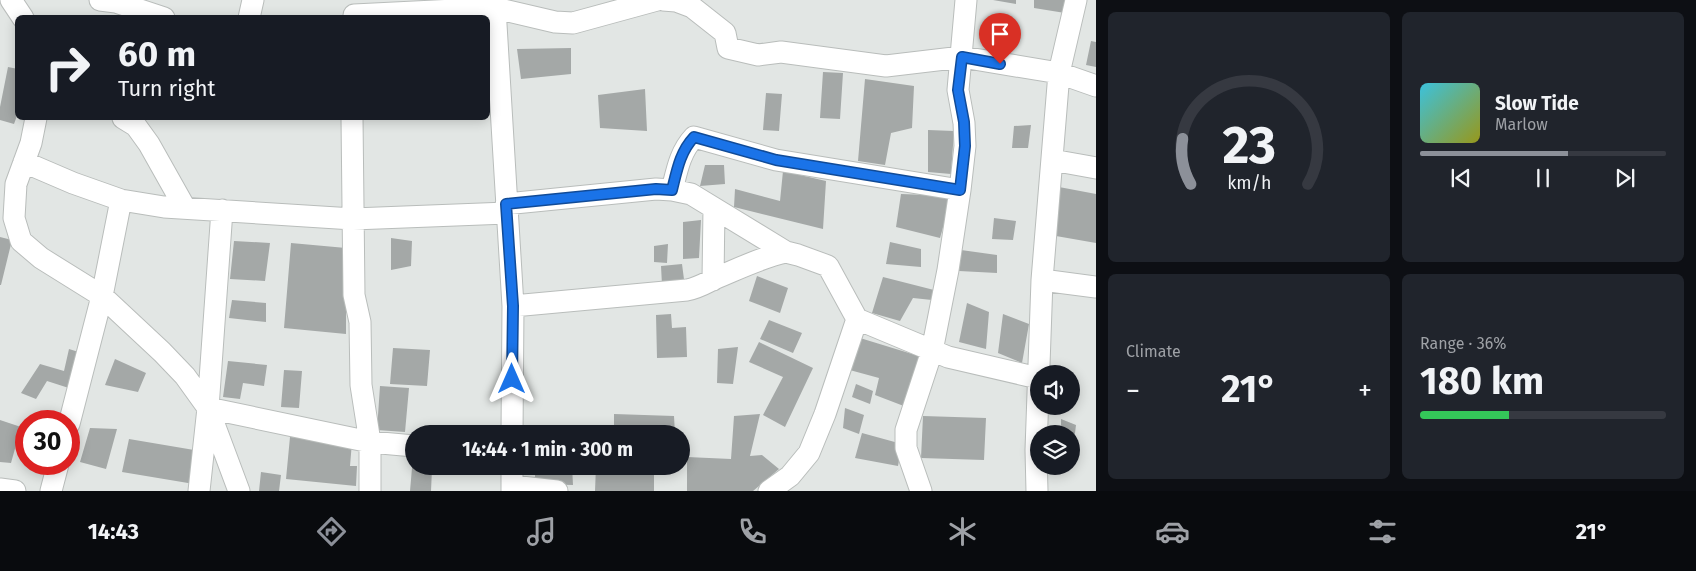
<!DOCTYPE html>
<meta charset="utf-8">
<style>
:root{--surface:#171b24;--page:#20242c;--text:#f1f3f6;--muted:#9ea1a6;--line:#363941;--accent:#8c9099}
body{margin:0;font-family:"Fira Sans",sans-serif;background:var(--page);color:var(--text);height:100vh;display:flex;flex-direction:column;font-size:19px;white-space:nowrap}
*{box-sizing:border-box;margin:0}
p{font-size:16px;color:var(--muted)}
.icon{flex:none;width:28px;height:28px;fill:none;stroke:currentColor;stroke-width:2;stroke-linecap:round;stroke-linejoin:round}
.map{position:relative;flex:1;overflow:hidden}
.side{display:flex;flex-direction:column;gap:12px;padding:12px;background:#0d0f14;width:600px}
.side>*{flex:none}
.hud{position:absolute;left:15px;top:15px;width:475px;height:105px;border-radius:8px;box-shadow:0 2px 12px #0003;background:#171b24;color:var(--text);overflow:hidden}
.controls{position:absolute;left:1030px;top:365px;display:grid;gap:10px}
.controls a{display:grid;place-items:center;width:50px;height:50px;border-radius:50%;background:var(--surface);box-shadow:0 2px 12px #0003;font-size:25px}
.speed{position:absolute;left:15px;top:410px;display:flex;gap:10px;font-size:25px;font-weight:700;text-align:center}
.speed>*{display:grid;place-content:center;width:65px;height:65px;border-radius:50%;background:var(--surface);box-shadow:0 2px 12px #0003;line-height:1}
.speed .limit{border:8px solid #d22;background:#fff;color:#111}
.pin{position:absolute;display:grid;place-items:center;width:42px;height:42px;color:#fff;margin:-51px -21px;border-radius:50% 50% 50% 0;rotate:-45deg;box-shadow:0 0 5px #0007}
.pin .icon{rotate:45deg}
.me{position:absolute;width:55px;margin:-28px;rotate:0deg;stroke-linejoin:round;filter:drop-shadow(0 0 4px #0008)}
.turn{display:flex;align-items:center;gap:18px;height:105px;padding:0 20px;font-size:22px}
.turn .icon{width:65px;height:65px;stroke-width:2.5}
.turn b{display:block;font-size:35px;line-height:42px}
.big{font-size:38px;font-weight:700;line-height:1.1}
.side .card{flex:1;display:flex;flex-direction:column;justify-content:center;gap:8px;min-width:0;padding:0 18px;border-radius:8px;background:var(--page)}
.side .dial{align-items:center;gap:0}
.dial svg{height:130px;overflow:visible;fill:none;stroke:var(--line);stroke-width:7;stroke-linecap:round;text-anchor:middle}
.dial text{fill:var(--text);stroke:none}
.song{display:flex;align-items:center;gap:15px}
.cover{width:60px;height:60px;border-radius:8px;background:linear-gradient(135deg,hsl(190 70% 55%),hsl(60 70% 35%))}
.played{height:5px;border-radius:2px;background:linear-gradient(90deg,var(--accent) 60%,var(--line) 60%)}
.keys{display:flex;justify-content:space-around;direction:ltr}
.heat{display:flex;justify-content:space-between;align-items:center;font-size:28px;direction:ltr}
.charge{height:8px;border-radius:4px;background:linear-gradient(90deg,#34c759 36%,var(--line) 0)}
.side .tiles{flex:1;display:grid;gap:12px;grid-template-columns:repeat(2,1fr)}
.trip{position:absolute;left:405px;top:425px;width:285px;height:50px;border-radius:25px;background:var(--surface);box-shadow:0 2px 12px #0003;font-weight:700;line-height:50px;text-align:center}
.dock{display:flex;height:80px;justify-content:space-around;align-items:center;background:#090b0e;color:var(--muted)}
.dock .icon{width:35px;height:35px}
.dock .active{color:var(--accent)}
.dock b{font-size:22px;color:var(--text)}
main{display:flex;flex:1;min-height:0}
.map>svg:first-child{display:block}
.building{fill:#a4a8a7}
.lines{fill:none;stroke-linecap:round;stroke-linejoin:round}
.minor-casing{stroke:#b9bdbb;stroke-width:23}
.minor{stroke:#fff;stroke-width:21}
.route-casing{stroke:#114b97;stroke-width:12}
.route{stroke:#1a73e8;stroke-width:9}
</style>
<main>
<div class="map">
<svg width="1096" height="491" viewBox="0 0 1096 491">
<rect width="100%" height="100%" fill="#e2e6e4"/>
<path class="building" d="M993,0H1016V4Z
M1034,0H1070L1065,13L1034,8Z
M1091,41L1096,42V67L1086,65Z
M571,48V74L521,79L517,49Z
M8,67L18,69V113L14,124L0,120V107Z
M823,72L843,73L840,119L820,118Z
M865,79L914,86L912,128L891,133L885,165L858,161Z
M645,89L647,131L600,128L598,95Z
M766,93L782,94L779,131L763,130Z
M1031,125L1028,148H1012L1014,126Z
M928,130L954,131L951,174L928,172Z
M705,165H724L725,184L700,186Z
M783,171L826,181L823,229L734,207L735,189L780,201Z
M1059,187L1096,194V243L1056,236Z
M901,194L952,196L940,238L896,227Z
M994,218L1016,221L1013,240L992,239Z
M701,220L699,258L683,259V222Z
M0,237L12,240L1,285H0Z
M391,238L412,241L411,266L391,270Z
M234,241L270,243L265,281L230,279Z
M890,242L921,249V267L886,264Z
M291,243L346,248V334L284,328Z
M668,244L667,263L654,262V246Z
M961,250L997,255V273L959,271Z
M682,264L685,287L662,285L661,266Z
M757,276L788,288L780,313L749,301Z
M883,277L934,290L932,300L913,298L900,321L872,313Z
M232,300L266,303V322L229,318Z
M967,303L989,312L986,349L959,342Z
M671,314L672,328L686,327L687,357L657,358L656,315Z
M1003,314L1029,324L1022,363L998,353Z
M769,320L802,333L793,353L760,339Z
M860,338L922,357L909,408L875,395L879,378L846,369Z
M759,342L813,368L785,427L763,415L783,377L749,362Z
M738,347L733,384L717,383L718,349Z
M393,348L430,350L427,386L390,384Z
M69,349L85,354L75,390L47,381L36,399L21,393L40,364L64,371Z
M115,359L146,373L138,392L105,385Z
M228,361L267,365L264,386L243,383L240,399L223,397Z
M284,370L302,371L299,408L281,407Z
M856,384L873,391L870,404L852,397Z
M380,386L409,388L405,432L377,430Z
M845,408L864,415L859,434L843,428Z
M614,414L674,416L675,434H614Z
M760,414L750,456L762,455L779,469L753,491H687V457L731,459L734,416Z
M923,416L986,418L984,460L921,458Z
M1061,419L1076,425L1074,441H1071V434H1061Z
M0,420L21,427L11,463L0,462Z
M90,428L117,429L106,469L80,462Z
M862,433L902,444L898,466L855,458Z
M290,437L352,442L350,466H357L356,486L286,479Z
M129,439L200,451L194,484L122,472Z
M535,466H572L573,485L535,484Z
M596,466H654V491H595Z
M412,468L432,469L431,491H410Z
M261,472L281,475L279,491H259Z"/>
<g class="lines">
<defs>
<path id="minor" d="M11,0L23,18
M100,0L116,2L164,18
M497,0L495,8L513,306L512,434
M663,0L676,1L692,7L725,33L728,48L758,55L781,52L886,66L962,57L1059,73L1096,86
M354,15L495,8L555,22L573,23L657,0
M249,18L253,0
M36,118L31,143L16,184L14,218L21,241L41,258L102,296L162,352L185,376L208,408L239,491
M123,118L136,126L149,144L185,208
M352,118L354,295L360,322L361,385L370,442V491
M1052,160L1096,168
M24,162L73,183L121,200L164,207L353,219L507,213
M672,190C677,170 680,152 694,137L776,160L960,190
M506,204L656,189L672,190L691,194L786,252L798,255L828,266L857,319L948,357L1038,378
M713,280L714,208
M1042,280L1096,287
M513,306L687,290C698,288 706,283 716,278C738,269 762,257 786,252
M208,408L370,442L414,446
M69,424L102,296L121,200
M512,466V491
M512,486L557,491
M0,489L15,491
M51,491L58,464
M199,491L208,408L222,210
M769,491L790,476L809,453L825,414L857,319
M921,491L906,448V430L932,351L948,270L960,190L965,146L964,123L958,90L966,0
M1037,491L1036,450L1042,280L1059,73L1076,0"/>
</defs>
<use href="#minor" class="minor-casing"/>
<use href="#minor" class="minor"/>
</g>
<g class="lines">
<defs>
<path id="route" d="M512,379L513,306L506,204L656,189L672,190C677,170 680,152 694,137L776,160L960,190L965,146L964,122L958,90L962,57L1000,64"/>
</defs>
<use href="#route" class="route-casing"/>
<use href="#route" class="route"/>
</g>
</svg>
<div class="controls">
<a><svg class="icon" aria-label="sound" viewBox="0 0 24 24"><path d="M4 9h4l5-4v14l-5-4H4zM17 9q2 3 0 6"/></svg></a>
<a><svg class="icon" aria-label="layers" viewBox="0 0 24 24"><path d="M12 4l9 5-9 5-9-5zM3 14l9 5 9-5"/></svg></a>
</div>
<div class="speed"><div class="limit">30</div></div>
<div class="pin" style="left:1000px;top:64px;background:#d93025"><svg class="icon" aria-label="arrive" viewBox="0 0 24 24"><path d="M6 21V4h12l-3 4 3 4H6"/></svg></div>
<svg class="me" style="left:512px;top:379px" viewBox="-20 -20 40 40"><path d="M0-17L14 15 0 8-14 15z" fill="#1a73e8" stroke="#fff" stroke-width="4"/></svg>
<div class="trip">14:44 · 1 min · 300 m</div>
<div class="hud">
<div class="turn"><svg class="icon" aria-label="right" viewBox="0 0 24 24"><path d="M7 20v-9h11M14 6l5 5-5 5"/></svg><div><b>60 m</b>Turn right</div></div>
</div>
</div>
<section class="side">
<div class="tiles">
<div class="card dial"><svg viewBox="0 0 100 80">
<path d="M14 69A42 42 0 1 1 86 69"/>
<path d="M14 69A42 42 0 0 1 9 41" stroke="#8c9099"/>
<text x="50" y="56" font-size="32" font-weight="700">23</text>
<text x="50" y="72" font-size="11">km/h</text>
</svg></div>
<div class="card">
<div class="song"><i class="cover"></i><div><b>Slow Tide</b><p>Marlow</p></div></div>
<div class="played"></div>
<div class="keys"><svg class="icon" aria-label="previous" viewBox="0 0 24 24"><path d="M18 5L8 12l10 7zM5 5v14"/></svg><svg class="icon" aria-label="pause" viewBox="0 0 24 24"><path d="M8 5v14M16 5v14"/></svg><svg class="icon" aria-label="next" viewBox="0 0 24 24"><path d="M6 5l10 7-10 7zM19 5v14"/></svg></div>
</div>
<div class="card"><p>Climate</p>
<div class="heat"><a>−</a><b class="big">21°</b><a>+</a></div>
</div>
<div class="card"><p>Range · 36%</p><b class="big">180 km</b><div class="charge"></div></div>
</div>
</section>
</main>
<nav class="dock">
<b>14:43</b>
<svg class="icon active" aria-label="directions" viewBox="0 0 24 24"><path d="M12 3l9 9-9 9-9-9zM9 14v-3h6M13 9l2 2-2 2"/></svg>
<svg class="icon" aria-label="music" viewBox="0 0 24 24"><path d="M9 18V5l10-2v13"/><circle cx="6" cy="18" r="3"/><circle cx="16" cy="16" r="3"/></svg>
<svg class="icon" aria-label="phone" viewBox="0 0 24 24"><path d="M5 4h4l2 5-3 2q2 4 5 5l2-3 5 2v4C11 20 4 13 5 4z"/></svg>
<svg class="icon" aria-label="climate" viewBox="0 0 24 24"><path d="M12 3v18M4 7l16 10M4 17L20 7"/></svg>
<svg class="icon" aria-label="car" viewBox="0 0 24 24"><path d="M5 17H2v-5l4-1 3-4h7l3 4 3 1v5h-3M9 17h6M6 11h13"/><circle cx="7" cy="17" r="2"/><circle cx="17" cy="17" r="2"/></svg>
<svg class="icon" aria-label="filters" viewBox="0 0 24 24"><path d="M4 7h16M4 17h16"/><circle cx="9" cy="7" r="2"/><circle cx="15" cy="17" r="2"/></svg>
<b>21°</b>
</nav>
